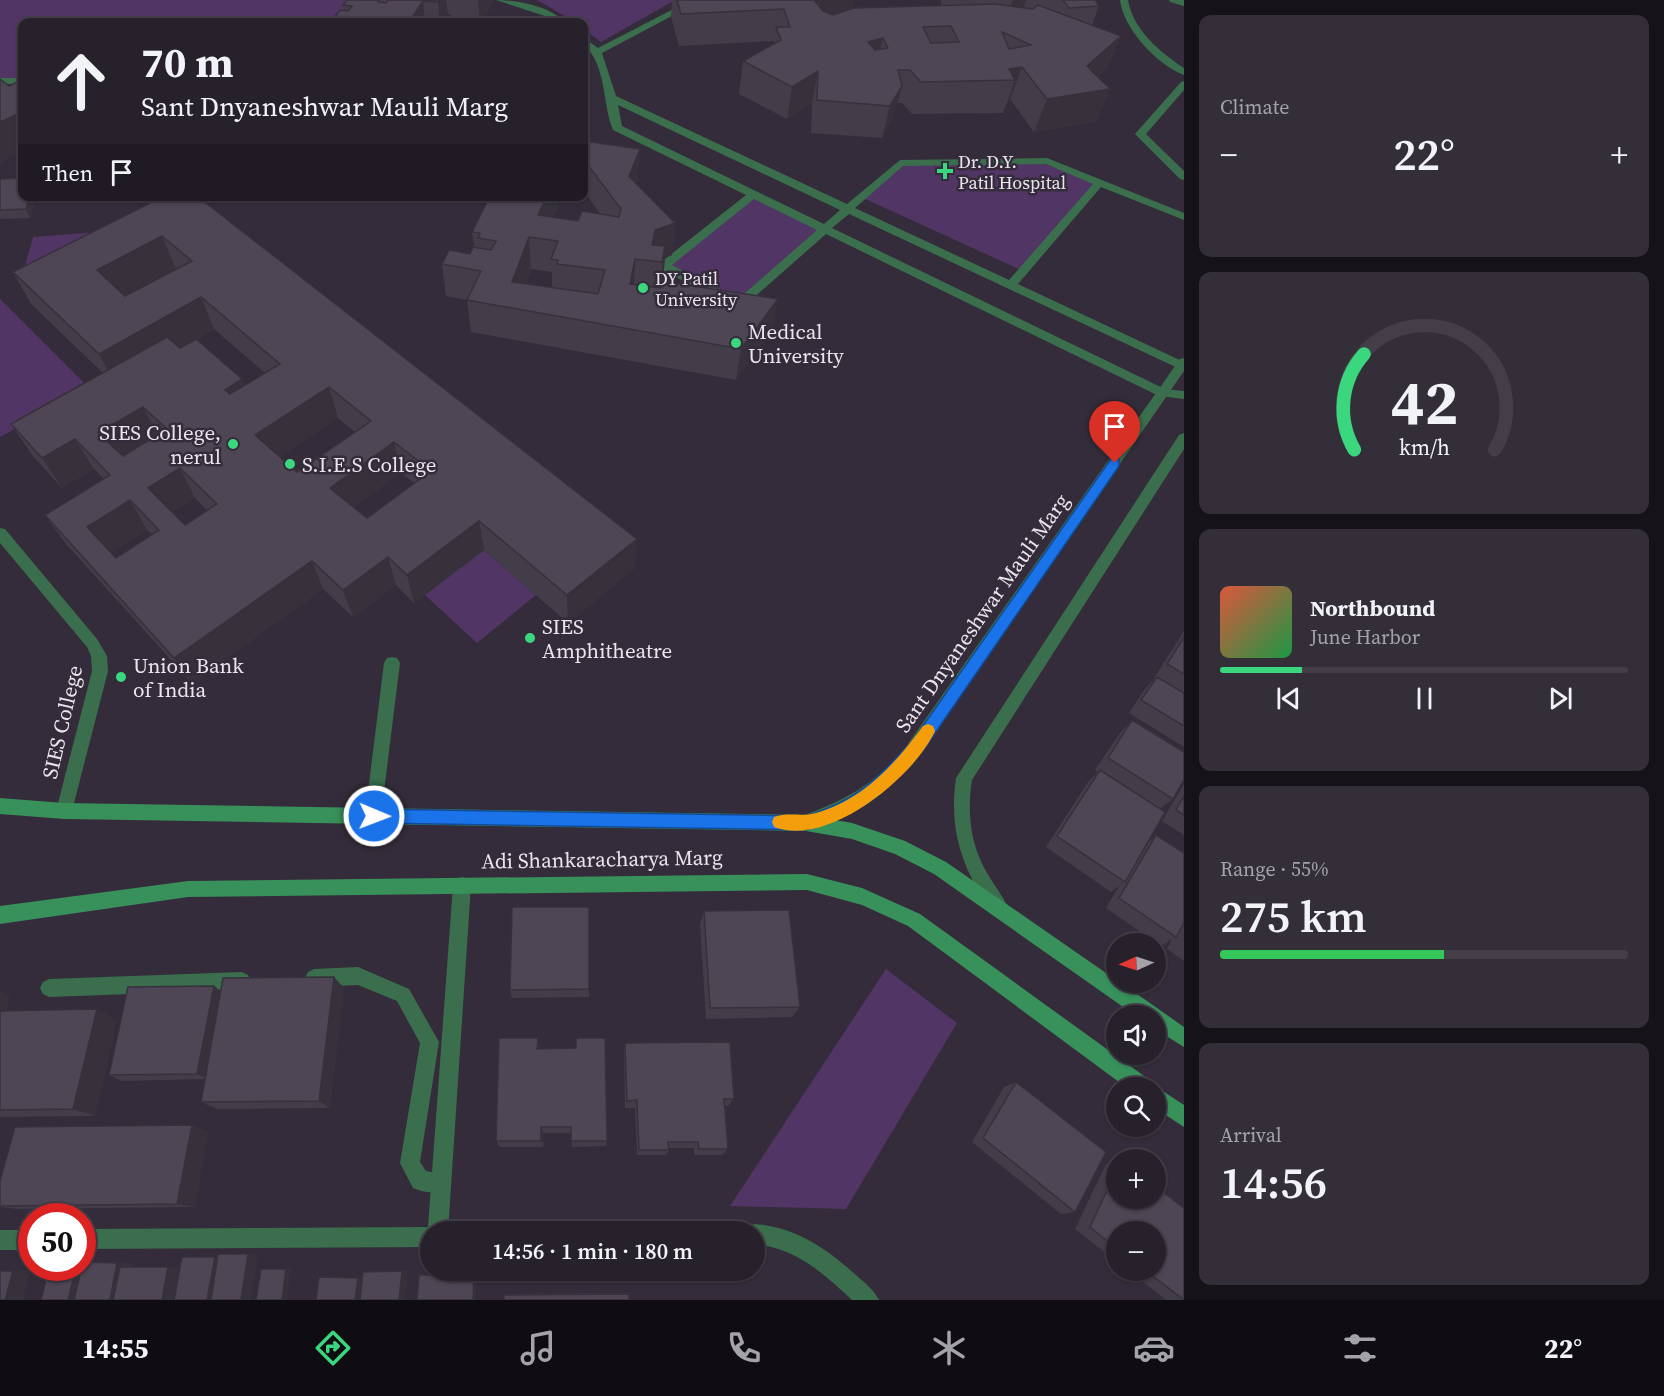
<!DOCTYPE html>
<meta charset="utf-8">
<style>
:root{--surface:#27212c;--page:#332e38;--text:#f1f3f6;--muted:#a4a3a9;--line:#433e48;--accent:#3ad77f}
body{margin:0;font-family:"Source Serif 4",serif;background:var(--page);color:var(--text);height:100vh;display:flex;flex-direction:column;font-size:22px;white-space:nowrap}
*{box-sizing:border-box;margin:0}
p{font-size:20px;color:var(--muted)}
.icon{flex:none;width:33px;height:33px;fill:none;stroke:currentColor;stroke-width:2;stroke-linecap:round;stroke-linejoin:round}
.map{position:relative;flex:1;overflow:hidden}
.details{display:flex;flex-direction:column;gap:15px;padding:15px;background:#151218;width:480px}
.details>*{flex:none}
.hud{position:absolute;left:18px;top:18px;width:570px;height:183px;border-radius:12px;box-shadow:0 2px 4px #0004,0 0 0 2px var(--line);background:#27212c;color:var(--text);overflow:hidden}
.needle{width:39px;rotate:267deg}
.controls{position:absolute;left:1106px;top:933px;display:grid;gap:12px}
.controls a{display:grid;place-items:center;width:60px;height:60px;border-radius:50%;background:var(--surface);box-shadow:0 2px 4px #0004,0 0 0 2px var(--line);font-size:30px}
.speed{position:absolute;left:18px;top:1203px;display:flex;gap:12px;font-size:30px;font-weight:700;text-align:center}
.speed>*{display:grid;place-content:center;width:78px;height:78px;border-radius:50%;background:var(--surface);box-shadow:0 2px 4px #0004,0 0 0 2px var(--line);line-height:1}
.speed .limit{border:9px solid #d22;background:#fff;color:#111}
.pin{position:absolute;display:grid;place-items:center;width:51px;height:51px;color:#fff;margin:-62px -26px;border-radius:50% 50% 50% 0;rotate:-45deg;box-shadow:0 0 6px #0007}
.pin .icon{rotate:45deg}
.me{position:absolute;width:66px;margin:-33px;rotate:91deg;stroke-linejoin:round;filter:drop-shadow(0 0 4px #0008)}
.turn{display:flex;align-items:center;gap:21px;height:126px;padding:0 24px;font-size:27px}
.turn .icon{width:78px;height:78px;stroke-width:2.5}
.turn b{display:block;font-size:42px;line-height:51px}
.then{display:flex;align-items:center;height:57px;padding:0 24px;background:#0003;gap:12px;font-size:22px}
.big{font-size:45px;font-weight:600;line-height:1.1}
.details .widget{flex:1;display:flex;flex-direction:column;justify-content:center;gap:9px;min-width:0;padding:0 21px;border-radius:12px;background:var(--page)}
.details .dial{align-items:center;gap:0}
.dial svg{height:156px;overflow:visible;fill:none;stroke:var(--line);stroke-width:7;stroke-linecap:round;text-anchor:middle}
.dial text{fill:var(--text);stroke:none}
.song{display:flex;align-items:center;gap:18px}
.cover{width:72px;height:72px;border-radius:9px;background:linear-gradient(135deg,hsl(10 70% 55%),hsl(140 70% 35%))}
.played{height:6px;border-radius:3px;background:linear-gradient(90deg,var(--accent) 20%,var(--line) 20%)}
.keys{display:flex;justify-content:space-around;direction:ltr}
.heat{display:flex;justify-content:space-between;align-items:center;font-size:33px;direction:ltr}
.charge{height:9px;border-radius:4px;background:linear-gradient(90deg,#34c759 55%,var(--line) 0)}
.trip{position:absolute;left:420px;top:1221px;width:345px;height:60px;border-radius:30px;background:var(--surface);box-shadow:0 2px 4px #0004,0 0 0 2px var(--line);font-weight:600;line-height:60px;text-align:center}
.menu{display:flex;height:96px;justify-content:space-around;align-items:center;background:#100d12;color:var(--muted)}
.menu .icon{width:42px;height:42px}
.menu .on{color:var(--accent)}
.menu b{font-size:27px;color:var(--text)}
main{display:flex;flex:1;min-height:0}
.map>svg:first-child{display:block}
.green{fill:#513565}
.lines{fill:none;stroke-linecap:round;stroke-linejoin:round}
.service{fill:#3a6e4c;fill-rule:evenodd}
.minor{fill:#3a6e4c;fill-rule:evenodd}
.tertiary{fill:#3a6e4c;fill-rule:evenodd}
.secondary{fill:#38905a;fill-rule:evenodd}
.wall{fill:#433c49;fill-rule:evenodd}
.shaded-wall{fill:#37313c}
.building{fill:#4e4655;stroke:#37313c;stroke-width:1.5;fill-rule:evenodd}
.route{fill:#1a73e8;stroke:#114b97;stroke-width:1.5}
.slow{fill:#f59e0b}
.poi-dot{fill:#3ad77f;stroke:#342c3a;stroke-width:2}
.labels{text-anchor:middle;dominant-baseline:central;stroke-width:5;stroke-linejoin:round;paint-order:stroke}
.far-poi-label{font-size:18px;fill:#e9e4ed;stroke:#342c3a;text-anchor:start}
.poi-label{font-size:21px;fill:#e9e4ed;stroke:#342c3a;text-anchor:start}
.street-label{font-size:21px;fill:#e9e4ed;stroke:#342c3a}
</style>
<main>
<div class="map">
<svg width="1184" height="1300" viewBox="0 0 1184 1300">
<rect width="100%" height="100%" fill="#342c3a"/>
<path class="green" d="M0,0H435L383,22H22V81H0Z
M536,0H675L601,42L584,29V22C569,22 551,6 536,0Z
M1047,161L1099,183L1023,271L861,197L900,163Z
M753,194L825,229L738,305L664,266Z
M136,229L21,280L33,237Z
M0,299L89,388L0,437Z
M484,550L536,595L477,643L425,595Z
M886,969L957,1023L846,1209L730,1206Z"/>
<g class="lines">
<path class="service" d="M496,0C517,0 549,6 565,22H555L548,17Z
M691,0H702L602,53L616,96L847,204L900,160L1047,158L1184,213V220L1101,187L1018,284L1184,362V370H1182L849,214L832,228L1167,390L1169,393L1167,396H1159L826,234L742,308L738,309L660,269V263L746,195L613,130C602,103 607,66 584,45V38L598,48ZM618,105L840,210L824,224L622,126ZM1046,164L1093,184L1009,280L855,208L903,166ZM754,199L817,230L737,300L672,265Z
M1120,0H1128C1133,30 1160,52 1184,68V75C1157,65 1123,28 1120,0Z
M1169,0H1184V6L1170,2Z
M0,78H22V84H0Z
M1184,81V90L1146,134L1184,171V180L1180,179L1135,134L1181,82Z
M0,528L5,529L97,639L107,656L108,671L72,811L70,816L64,819L58,816L56,811L92,671L91,656L87,647L0,543Z
M392,657L397,658L400,663L381,816L379,821L373,824L367,821L365,816L384,663L387,658Z
M358,967L409,989L439,1042L420,1162L426,1171L448,1175L451,1182L448,1189C437,1194 424,1193 413,1188L400,1163L420,1043L397,1001L358,985L314,987L308,984L305,978L308,972L314,969Z
M242,972L248,975L251,981L248,987L242,990L49,997L43,994L40,988L43,982L49,979Z"/>
<path class="minor" d="M1163,389L1184,391V399L1159,396L1157,393Z
M462,877L468,879L471,885L448,1232H430V1247L82,1249V1229L428,1227L453,885L456,879Z
M754,1224C796,1227 827,1249 857,1276C865,1283 874,1290 879,1300H852C823,1273 796,1248 754,1244V1232H745L747,1227Z
M0,1230H32V1250H0Z"/>
<path class="tertiary" d="M1184,358V371L912,765C881,797 848,817 806,831L800,829L798,823L800,817C844,800 867,789 900,755L1180,359Z
M1184,433V449L972,780C967,812 970,844 987,873C993,884 1002,894 1007,906L1004,912L998,915C988,911 983,899 978,890C957,854 950,819 956,778L1179,435Z"/>
<path class="secondary" d="M0,798L64,803L806,815L852,823L905,841L946,862L1116,980V982H1120L1184,1027V1047L1155,1029V1016H1136L934,874L895,854L852,839L806,831L64,819L0,814Z
M807,874L862,888L920,914L1151,1081L1153,1087L1155,1086L1184,1105V1127L1155,1108V1088H1127L908,926L862,905L807,890L188,897L0,924V906L188,881Z"/>
</g>
<path class="wall" d="M347,0H383L384,3H386L388,0H494L482,22H461L451,21V15L448,14L443,22H331L344,11L343,5Z
M672,0H854L853,8L941,5V0H1095L1099,6L1092,25L1121,36L1107,68L1098,76L1110,89L1096,122L1034,132L1010,99L1008,100L1003,113L912,114L902,103H897L893,119L882,138L811,133L812,103L787,119L739,94L743,61L774,44V41L679,46L671,17Z
M584,131L586,141L638,182L637,184L675,223L672,255L665,258L663,279L661,288L778,299L772,330L736,380L471,332L467,300L446,296L442,264L470,254L474,248L472,232L490,196H558L559,206L553,217L578,221L600,214L586,194L584,193ZM531,269L552,272V288L526,284Z
M0,179L22,196H37L30,218L0,219Z
M40,196H70L69,198L41,199Z
M164,196L635,568L568,623L484,550L414,603L396,585L353,617L323,589L192,683L66,544L45,515L104,479L94,469L62,488L32,455L11,424L103,373L31,304L13,272ZM214,329L265,373L245,386L242,379L197,339ZM338,418L355,432L297,472L280,457ZM401,473L414,483L367,518L353,507ZM195,498L207,510L185,525L173,512ZM147,530L152,534L116,558L111,553Z
M1184,631V747L1129,713L1144,690L1155,678H1154Z
M1132,720L1173,799L1160,809L1149,841L1156,835L1184,853V961L1167,949L1172,939L1161,946L1106,908L1119,886L1111,892L1046,847L1088,782L1098,772L1095,770L1120,733Z
M1184,784V835L1162,821Z
M589,907V997L512,998L510,990Z
M704,911L800,1007L792,1017L706,1019L700,924Z
M214,986L220,991L344,988L330,1108L217,1109L201,1102L205,1079L122,1081L109,1075Z
M0,991L10,996L6,1010L117,1020L95,1116L0,1117Z
M625,1043L734,1099L728,1106H725L728,1149L722,1155H694V1148H669V1150L666,1155H637L635,1108H625L624,1053Z
M540,1047V1049L607,1141L606,1146L572,1147L571,1133H543L544,1147H500L496,1141Z
M1016,1082L1075,1212L1061,1214L972,1142L1004,1087Z
M208,1131L195,1207L19,1209L0,1207V1181Z
M1116,1162V1198L1184,1300H1166L1128,1270H1155L1116,1232V1261L1075,1229L1106,1164Z
M627,1293L629,1294L504,1295L508,1294Z"/>
<path class="shaded-wall" d="M439,0H446L448,14L443,22H440L438,2Z
M478,0H494L482,22H480Z
M806,0H854L851,16L802,24Z
M1013,0H1026L1022,13L1007,18Z
M423,1L425,22H409Z
M1121,36L1107,68L1078,94L1110,89L1096,122L1034,132L1047,99L1087,66Z
M883,38L875,70L868,42Z
M1022,67L1010,99L1008,100L1015,80L1009,69Z
M818,71L812,103L787,119L792,87Z
M902,86L893,119L882,138L890,106Z
M22,112V152L0,163V122Z
M586,131V162L584,161V137Z
M640,149L638,182L628,208L629,176Z
M30,196H37L30,218L26,209Z
M547,196H558L559,206L544,239L538,215Z
M675,223L672,255L665,258L663,279L660,294L663,258L653,262L652,245L655,230Z
M162,236L176,269L112,302L97,270Z
M529,237L531,269L516,309L512,282Z
M635,259L634,291L630,284Z
M201,297L214,329L116,385L99,354Z
M778,299L772,330L736,380L741,349Z
M242,379L254,410L238,421L225,390Z
M329,387L338,418L267,466L255,435Z
M143,407L159,437L116,463L98,433Z
M75,439L94,469L62,488L42,458Z
M394,442L401,473L340,517L330,488Z
M180,468L195,498L165,517L148,488Z
M130,500L147,530L107,556L87,527Z
M479,521L484,550L414,603L407,575Z
M637,539L635,568L568,623L567,595Z
M388,557L396,585L353,617L343,590Z
M312,561L323,589L192,683L174,658Z
M334,977L344,988L330,1108L319,1101Z
M214,986L224,993L208,1079L197,1074Z
M0,991L10,996L0,1031Z
M97,1009L117,1020L95,1116L73,1109Z
M538,1038L540,1047L539,1058L537,1049Z
M192,1125L208,1131L195,1207L177,1204Z
M541,1127L543,1133L544,1147L541,1141Z
M248,1254L258,1255L251,1300H241Z
M215,1257L226,1258L219,1300H207Z
M117,1263H132L124,1300H110Z
M168,1267L181,1268L175,1300H162Z
M76,1268H82L84,1300H68Z
M286,1269H291L287,1300H282Z
M13,1271H30L23,1300H5Z
M402,1271H408L405,1300H399Z
M474,1275H477L476,1300H473Z
M358,1278H365L362,1300H355Z"/>
<path class="building" d="M347,0H379L378,2L386,3L388,0H439L438,2L423,1L409,22H331L340,10L348,11L352,6L343,5Z
M677,0H814L823,11L833,15L854,8L995,4L1033,9L1038,5L1121,36L1087,66L1110,89L1047,99L1022,67L1009,69L1015,80L921,82L910,70H898L902,86L890,106L817,100L818,71L792,87L743,61L781,40L776,27H790L784,9L681,14ZM951,26L959,42L931,43L923,27ZM1002,32L1031,45L1009,49ZM883,38L888,48L875,50L868,42Z
M1063,0H1095L1099,6L1069,8Z
M0,79L9,86L22,80V112L0,122Z
M584,141L640,149L629,176L675,223L655,230L652,245L665,246L662,262L635,259L630,284L661,288L667,282L778,299L741,349L467,300L481,271L442,264L449,250L470,254L473,247L491,250L496,241L478,238L480,233L472,232L490,196H547L538,215L578,221L582,211L619,217L621,209L585,161H584ZM529,237L558,241L551,259L558,260L557,264L605,270L598,294L512,282Z
M22,178V196H30L26,209L0,210V179Z
M164,196H197L637,539L567,595L479,521L407,575L388,557L343,590L312,561L174,658L45,515L110,475L75,439L42,458L11,424L167,337L180,348L196,339L242,379L225,390L230,394L280,364L201,297L99,354L13,272ZM162,236L192,261L125,296L97,270ZM329,387L371,421L297,472L255,435ZM143,407L167,429L123,456L98,433ZM394,442L431,471L367,518L330,488ZM180,468L217,504L185,525L148,488ZM130,500L159,530L116,558L87,527Z
M1184,637V674L1167,664Z
M1157,677L1184,693V726L1141,700Z
M1132,720L1184,752V780L1173,799L1108,758Z
M1100,770L1165,812L1125,882L1057,836Z
M1184,796V815L1176,810Z
M1156,835L1184,853V923L1176,937L1119,898Z
M512,907H589V989L510,990Z
M789,910L800,1007L710,1008L704,911Z
M334,977L319,1101L201,1102L223,978Z
M214,986L197,1074L109,1075L128,987Z
M97,1009L73,1109L0,1110V1011Z
M499,1038H538L537,1049L576,1048V1038H605L607,1141H571V1127H541V1141H496Z
M730,1042L734,1099H724L728,1149H699L698,1142H668L669,1150H639L637,1100L627,1101L625,1043Z
M1016,1082L1106,1152L1075,1212L983,1138Z
M192,1125L177,1204L0,1206V1181L15,1127Z
M1116,1171V1198H1155V1186L1184,1208V1300L1145,1270H1155V1232H1116V1248L1090,1227Z
M218,1254H248L241,1300H211Z
M182,1257H215L207,1300H174Z
M83,1262L117,1263L110,1300H74Z
M120,1267H168L162,1300H113Z
M49,1268H76L68,1300H41Z
M261,1269H286L282,1300H256Z
M0,1271H13L5,1300H0Z
M402,1271L399,1300H360L363,1272Z
M419,1275H474L473,1300H417Z
M319,1277L358,1278L355,1300H316Z
M629,1294V1300H504V1295Z"/>
<path class="route" d="M1115,458L1119,459V466L924,749C885,794 864,813 806,830L374,823L368,821L366,816L368,811L374,809L806,816C857,801 879,778 913,740L1111,459Z"/>
<path class="slow" d="M928,724L933,726L935,731C914,777 828,848 774,827L772,822L774,817C787,812 802,817 816,813C863,800 895,764 923,726Z"/>
<g class="poi-dot">
<path d="M942 162h6v6h6v6h-6v6h-6v-6h-6v-6h6z"/>
<circle cx="643" cy="288" r="6"/>
<circle cx="736" cy="343" r="6"/>
<circle cx="233" cy="444" r="6"/>
<circle cx="290" cy="464" r="6"/>
<circle cx="530" cy="638" r="6"/>
<circle cx="121" cy="677" r="6"/>
</g>
<g class="labels">
<g class="far-poi-label">
<text x="958" y="161">Dr. D.Y.<tspan x="958" dy="21">Patil Hospital</tspan></text>
<text x="655" y="278">DY Patil<tspan x="655" dy="21">University</tspan></text>
</g>
<g class="poi-label">
<text x="748" y="331">Medical<tspan x="748" dy="24">University</tspan></text>
<text x="221" y="432" text-anchor="end">SIES College,<tspan x="221" dy="24">nerul</tspan></text>
<text x="302" y="464">S.I.E.S College</text>
<text x="542" y="626">SIES<tspan x="542" dy="24">Amphitheatre</tspan></text>
<text x="133" y="665">Union Bank<tspan x="133" dy="24">of India</tspan></text>
</g>
<g class="street-label">
<text transform="translate(982 613) rotate(-55)">Sant Dnyaneshwar Mauli Marg</text>
<text transform="translate(62 722) rotate(-77)">SIES College</text>
<text transform="translate(602 859) rotate(-1)">Adi Shankaracharya Marg</text>
</g>
</g>
</svg>
<div class="controls">
<a><svg class="needle" viewBox="-14 -14 28 28"><path d="M0-13l5 13h-10z" fill="#e53935"/><path d="M0 13l5-13h-10z" fill="#a4a3a9"/></svg></a>
<a><svg class="icon" aria-label="sound" viewBox="0 0 24 24"><path d="M4 9h4l5-4v14l-5-4H4zM17 9q2 3 0 6"/></svg></a>
<a><svg class="icon" aria-label="search" viewBox="0 0 24 24"><circle cx="10" cy="10" r="6"/><path d="M15 15l6 6"/></svg></a>
<a>+</a>
<a>−</a>
</div>
<div class="speed"><div class="limit">50</div></div>
<div class="pin" style="left:1115px;top:463px;background:#d93025"><svg class="icon" aria-label="arrive" viewBox="0 0 24 24"><path d="M6 21V4h12l-3 4 3 4H6"/></svg></div>
<svg class="me" style="left:374px;top:816px" viewBox="-20 -20 40 40"><circle r="17" fill="#1a73e8" stroke="#fff" stroke-width="3"/><path d="M0-11L8 9 0 5-8 9z" fill="#fff"/></svg>
<div class="trip">14:56 · 1 min · 180 m</div>
<div class="hud">
<div class="turn"><svg class="icon" aria-label="ahead" viewBox="0 0 24 24"><path d="M12 20V5M6 11l6-6 6 6"/></svg><div><b>70 m</b>Sant Dnyaneshwar Mauli Marg</div></div>
<div class="then">Then<svg class="icon" aria-label="arrive" viewBox="0 0 24 24"><path d="M6 21V4h12l-3 4 3 4H6"/></svg></div>
</div>
</div>
<section class="details">
<div class="widget"><p>Climate</p>
<div class="heat"><a>−</a><b class="big">22°</b><a>+</a></div>
</div>
<div class="widget dial"><svg viewBox="0 0 100 80">
<path d="M14 69A42 42 0 1 1 86 69"/>
<path d="M14 69A42 42 0 0 1 19 20" stroke="#3ad77f"/>
<text x="50" y="56" font-size="32" font-weight="700">42</text>
<text x="50" y="72" font-size="11">km/h</text>
</svg></div>
<div class="widget">
<div class="song"><i class="cover"></i><div><b>Northbound</b><p>June Harbor</p></div></div>
<div class="played"></div>
<div class="keys"><svg class="icon" aria-label="previous" viewBox="0 0 24 24"><path d="M18 5L8 12l10 7zM5 5v14"/></svg><svg class="icon" aria-label="pause" viewBox="0 0 24 24"><path d="M8 5v14M16 5v14"/></svg><svg class="icon" aria-label="next" viewBox="0 0 24 24"><path d="M6 5l10 7-10 7zM19 5v14"/></svg></div>
</div>
<div class="widget"><p>Range · 55%</p><b class="big">275 km</b><div class="charge"></div></div>
<div class="widget"><p>Arrival</p><b class="big">14:56</b></div>
</section>
</main>
<nav class="menu">
<b>14:55</b>
<svg class="icon on" aria-label="directions" viewBox="0 0 24 24"><path d="M12 3l9 9-9 9-9-9zM9 14v-3h6M13 9l2 2-2 2"/></svg>
<svg class="icon" aria-label="music" viewBox="0 0 24 24"><path d="M9 18V5l10-2v13"/><circle cx="6" cy="18" r="3"/><circle cx="16" cy="16" r="3"/></svg>
<svg class="icon" aria-label="phone" viewBox="0 0 24 24"><path d="M5 4h4l2 5-3 2q2 4 5 5l2-3 5 2v4C11 20 4 13 5 4z"/></svg>
<svg class="icon" aria-label="climate" viewBox="0 0 24 24"><path d="M12 3v18M4 7l16 10M4 17L20 7"/></svg>
<svg class="icon" aria-label="car" viewBox="0 0 24 24"><path d="M5 17H2v-5l4-1 3-4h7l3 4 3 1v5h-3M9 17h6M6 11h13"/><circle cx="7" cy="17" r="2"/><circle cx="17" cy="17" r="2"/></svg>
<svg class="icon" aria-label="filters" viewBox="0 0 24 24"><path d="M4 7h16M4 17h16"/><circle cx="9" cy="7" r="2"/><circle cx="15" cy="17" r="2"/></svg>
<b>22°</b>
</nav>
